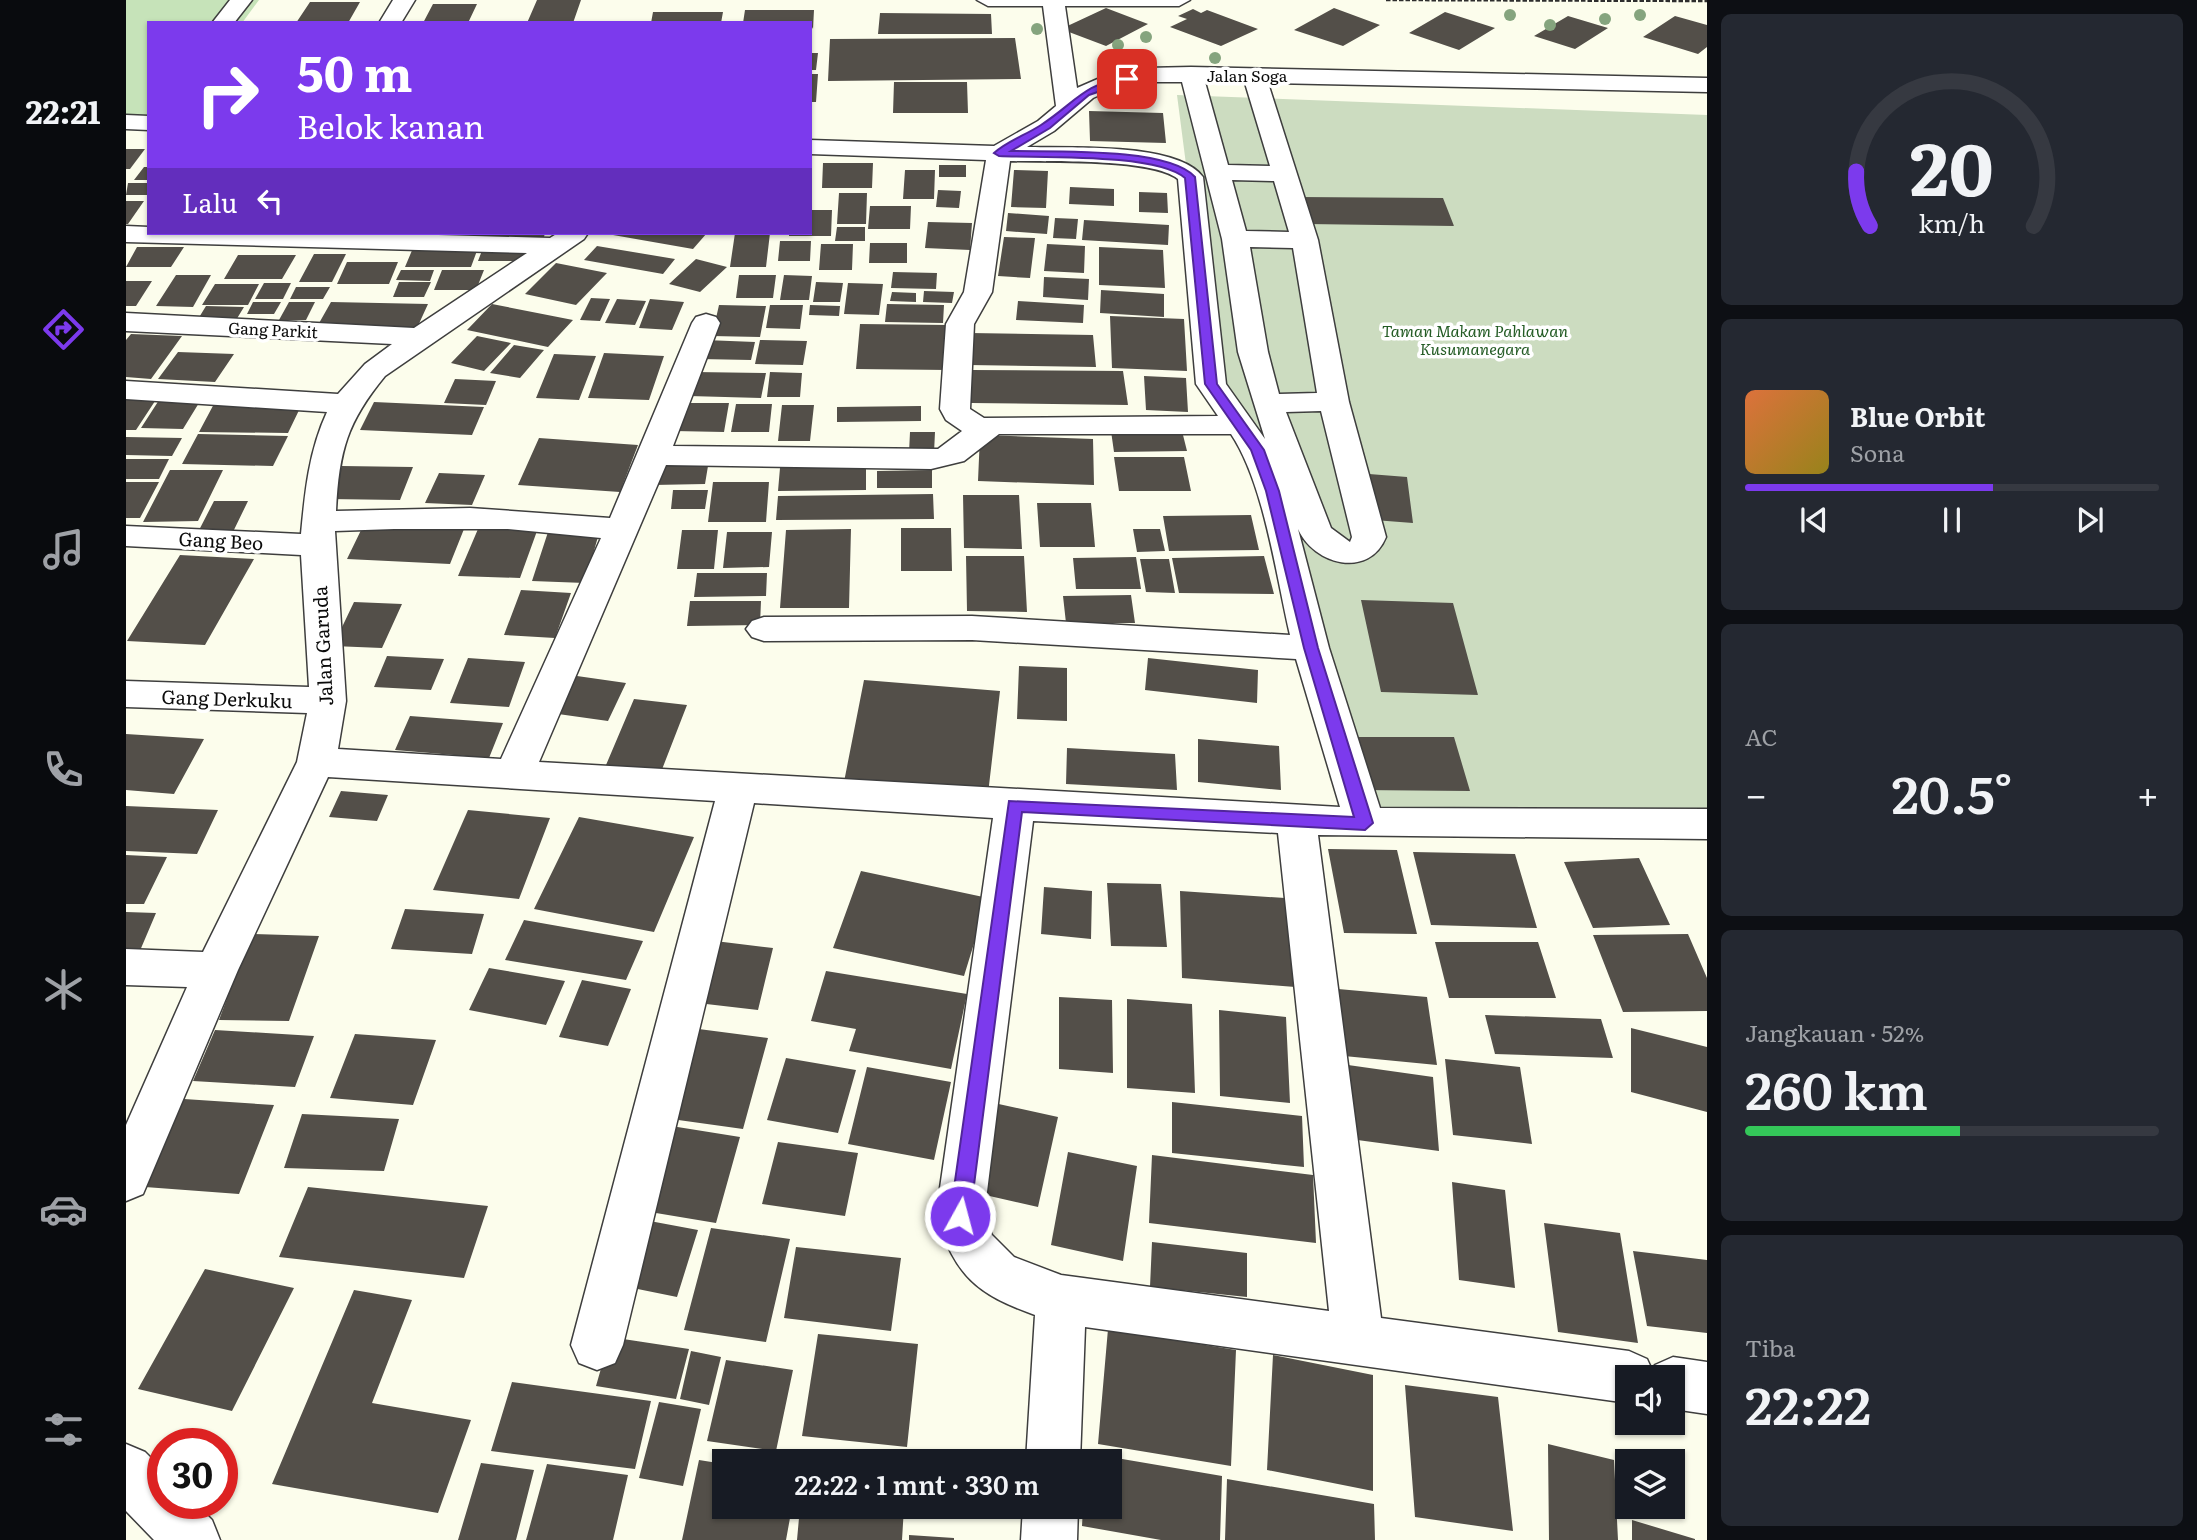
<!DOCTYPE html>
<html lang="id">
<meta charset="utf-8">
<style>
:root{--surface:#171b24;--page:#242831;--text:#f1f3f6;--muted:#9ea1a6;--line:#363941;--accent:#7c3aed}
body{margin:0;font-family:Literata,serif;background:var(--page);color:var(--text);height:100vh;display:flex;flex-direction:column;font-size:26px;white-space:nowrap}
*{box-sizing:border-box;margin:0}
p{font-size:23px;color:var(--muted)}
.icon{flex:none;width:38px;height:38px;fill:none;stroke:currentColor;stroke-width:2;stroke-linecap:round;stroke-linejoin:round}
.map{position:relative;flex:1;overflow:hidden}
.details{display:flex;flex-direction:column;gap:14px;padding:14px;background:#0d0f14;width:490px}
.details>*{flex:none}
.top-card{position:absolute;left:21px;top:21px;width:665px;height:214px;border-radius:0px;box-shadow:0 2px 5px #0004;background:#7c3aed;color:#fff;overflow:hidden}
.buttons{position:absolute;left:1489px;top:1365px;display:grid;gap:14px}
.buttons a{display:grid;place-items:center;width:70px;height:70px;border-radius:0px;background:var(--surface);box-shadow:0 2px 5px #0004;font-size:35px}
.speed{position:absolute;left:21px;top:1428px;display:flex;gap:14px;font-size:35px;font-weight:700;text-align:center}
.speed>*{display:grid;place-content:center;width:91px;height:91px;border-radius:50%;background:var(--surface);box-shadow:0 2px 5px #0004;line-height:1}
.speed .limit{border:10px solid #d22;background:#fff;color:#111}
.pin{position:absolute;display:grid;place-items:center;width:60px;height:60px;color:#fff;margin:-30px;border-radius:14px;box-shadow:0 4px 10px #0006}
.me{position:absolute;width:77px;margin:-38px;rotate:7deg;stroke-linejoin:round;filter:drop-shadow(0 0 5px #0008)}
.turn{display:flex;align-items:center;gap:24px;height:147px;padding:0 35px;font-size:32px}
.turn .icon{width:91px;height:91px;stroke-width:2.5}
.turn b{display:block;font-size:49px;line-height:60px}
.then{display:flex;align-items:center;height:66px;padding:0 35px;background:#0003;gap:14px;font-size:26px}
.big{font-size:52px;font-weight:600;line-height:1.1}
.details .card{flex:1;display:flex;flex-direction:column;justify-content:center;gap:10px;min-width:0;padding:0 24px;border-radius:10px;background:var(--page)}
.details .dial{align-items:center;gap:0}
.dial svg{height:182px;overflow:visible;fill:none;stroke:var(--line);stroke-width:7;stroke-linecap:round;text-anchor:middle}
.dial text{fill:var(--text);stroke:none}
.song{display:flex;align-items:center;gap:21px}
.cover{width:84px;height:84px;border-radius:10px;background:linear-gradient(135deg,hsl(20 70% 55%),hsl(50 70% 35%))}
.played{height:7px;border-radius:4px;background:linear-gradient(90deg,var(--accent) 60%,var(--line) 60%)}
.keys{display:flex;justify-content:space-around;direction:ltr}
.heat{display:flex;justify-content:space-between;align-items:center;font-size:38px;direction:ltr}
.charge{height:10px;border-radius:5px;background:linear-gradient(90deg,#34c759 52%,var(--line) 0)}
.trip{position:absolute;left:586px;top:1449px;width:410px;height:70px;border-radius:0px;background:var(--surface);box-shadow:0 2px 5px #0004;font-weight:600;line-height:70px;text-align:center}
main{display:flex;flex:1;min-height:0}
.menu{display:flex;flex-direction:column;width:126px;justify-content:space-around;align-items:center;background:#090b0e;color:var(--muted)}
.menu .icon{width:49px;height:49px}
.menu .current{color:var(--accent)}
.menu b{font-size:32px;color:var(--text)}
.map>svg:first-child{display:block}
.green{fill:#c6e3b9}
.cemetery{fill:#ccdcc0}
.building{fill:#534f49}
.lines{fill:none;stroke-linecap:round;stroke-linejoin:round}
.minor-casing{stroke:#3e3e3e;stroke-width:3}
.path{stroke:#2d2d2d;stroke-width:2.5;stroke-dasharray:4.5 2;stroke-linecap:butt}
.minor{fill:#fff;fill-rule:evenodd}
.tree{fill:#85a47e}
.route{fill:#7c3aed;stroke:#51269a;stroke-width:2}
.labels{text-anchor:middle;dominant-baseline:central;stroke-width:7;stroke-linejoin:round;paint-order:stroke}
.far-street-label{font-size:16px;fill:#0b0b0b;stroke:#fff}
.far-park-label{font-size:16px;font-style:italic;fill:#235b24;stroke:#fff}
.street-label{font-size:19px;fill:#0b0b0b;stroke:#fff}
</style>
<main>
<nav class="menu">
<b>22:21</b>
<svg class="icon current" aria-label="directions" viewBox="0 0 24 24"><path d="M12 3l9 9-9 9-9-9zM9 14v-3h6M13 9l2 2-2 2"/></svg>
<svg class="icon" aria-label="music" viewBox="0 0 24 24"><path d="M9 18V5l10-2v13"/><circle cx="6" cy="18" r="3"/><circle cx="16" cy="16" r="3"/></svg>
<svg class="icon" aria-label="phone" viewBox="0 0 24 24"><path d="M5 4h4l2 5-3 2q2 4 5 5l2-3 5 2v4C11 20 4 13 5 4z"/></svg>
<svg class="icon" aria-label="climate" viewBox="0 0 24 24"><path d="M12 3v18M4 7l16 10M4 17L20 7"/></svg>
<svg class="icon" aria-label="car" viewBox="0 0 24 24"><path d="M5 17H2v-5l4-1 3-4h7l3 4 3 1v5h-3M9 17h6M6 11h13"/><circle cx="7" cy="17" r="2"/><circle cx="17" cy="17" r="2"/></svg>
<svg class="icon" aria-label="filters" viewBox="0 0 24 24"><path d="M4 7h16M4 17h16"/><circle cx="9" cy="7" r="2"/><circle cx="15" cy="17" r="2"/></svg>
</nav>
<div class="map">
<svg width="1581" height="1540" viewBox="0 0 1581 1540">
<rect width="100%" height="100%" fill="#fcfdec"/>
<path class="green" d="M0,0H133L116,23H23V121H0Z"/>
<path class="cemetery" d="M1051,95L1581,115V838L1239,823L1204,780L1144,451L1089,388Z"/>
<path class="building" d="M411,0H455L447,23H401Z
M184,2H234L222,23H170Z
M307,4H351L342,23H297Z
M980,8L1022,24L980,46L935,29Z
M1208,8L1254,25L1217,46L1168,30Z
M1067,9L1075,13L1081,10L1132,29L1095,46L1044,27L1061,19L1052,16Z
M619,10H688L687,29L684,23H617Z
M527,12H597L595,23H525Z
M1319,12L1369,28L1333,50L1283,33Z
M754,13L865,14L866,34H752Z
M1442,16L1482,28L1449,49L1408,36Z
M1549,16L1581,25V47L1572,54L1517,37Z
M889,38L895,79L702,81L704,39Z
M684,53H692L690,70H684Z
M684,74H692L690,102H684Z
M768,82H841L842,113H767Z
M963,111L1037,113L1040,143L964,141Z
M0,149H19L4,169H0Z
M697,163H747L746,188H696Z
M813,165H840V177H813Z
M18,167H23V180H8Z
M779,170H809L808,199H777Z
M888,170L922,171L920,208L885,207Z
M2,183H23V195H0Z
M944,187L988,189V206L943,204Z
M812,190L835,191L833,208L810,207Z
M1013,192L1041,193L1042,213L1013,212Z
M713,193H741L740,224H711Z
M1173,197L1317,198L1328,226L1181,224Z
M0,201H18L2,224H0Z
M744,206H785L784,229H742Z
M684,210H706L705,236H663V233H684Z
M882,213L923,216L921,234L880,231Z
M929,218L952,219L950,239L927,238Z
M958,220L1043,225L1042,245L956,240Z
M802,222L846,223L844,250L799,248Z
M711,227H739V241H709Z
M362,233H419L418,237H361Z
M489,233H581L567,249L487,235Z
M609,233H644L640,267H604Z
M878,237L909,238L904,278L872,276Z
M654,241H685L684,261H652Z
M744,243H781V263H743Z
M695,244H727L726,270H693Z
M921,244L959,246L958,273L918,271Z
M471,246L549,259L537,274L458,260Z
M11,247H58L45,267H0Z
M973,247L1037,250L1039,288L973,285Z
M287,248H352L345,267H279Z
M357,248H401L396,261H352Z
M188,254H220L206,282H173Z
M112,255H170L156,279H98Z
M570,259L601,267L574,292L543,284Z
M221,262H272L263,284H211Z
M430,263L481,273L450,305L399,294Z
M275,270H308L304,281L270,280Z
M316,270H358L350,290H308Z
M767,272L811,273L810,289L765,288Z
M50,275H85L67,307L30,306Z
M613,275H650L647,298H610Z
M658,275L686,276L683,300H654Z
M918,277L963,279L962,300L917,297Z
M0,281H26L10,306H0Z
M273,282H305L298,297H267Z
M690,282L717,283L714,302H687Z
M138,283H165L157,299H129Z
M722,283L757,284L753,315L718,314Z
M89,284H133L122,305H76Z
M170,287H204L197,299H164Z
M975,290L1038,294V317L974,313Z
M798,291L828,292L826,303L797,302Z
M766,292L790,293V302L764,301Z
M465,298L484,299L474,321L454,320Z
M491,299L520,301L509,325L479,323Z
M524,299L558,302L546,330L513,328Z
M892,301L958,305L957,323L890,320Z
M127,302H155L148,314H121Z
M163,302H189L180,320H153Z
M205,302L302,304L291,328L192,325Z
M366,304L447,320L422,347L341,330Z
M761,304L818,305L817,323L759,322Z
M593,305L640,306L634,337L586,336Z
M644,305H677L674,329L640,328Z
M684,305L714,306L713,316L683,315Z
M80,306L118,307L107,325L69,324Z
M984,316L1058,319L1061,371L986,368Z
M734,324L823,325L822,370L730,369Z
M844,333L967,335L970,367L843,365Z
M5,334L56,336L25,379L0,377V340Z
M351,336L385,343L358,371L325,363Z
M579,340L629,342L625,360L574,359Z
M634,340L681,341L677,365L629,364Z
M388,345L418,350L394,378L364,373Z
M52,352L108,354L89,382L32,379Z
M478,353L538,356L523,400L462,398Z
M428,354L470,356L453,400L410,398Z
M844,370L997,371L1002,405L845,403Z
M569,372L640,373L635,398L563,396Z
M644,372L676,373L674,397H641Z
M1018,376L1060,378L1062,412L1020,410Z
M329,379L370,381L360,405L318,403Z
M0,394L33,395L10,430H0Z
M35,397L76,398L57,429L15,428Z
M89,402L176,404L162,433L73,432Z
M248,402L358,407L346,435L234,430Z
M554,403H603L598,432L548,431Z
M610,404H646L643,432H605Z
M656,405H688L684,441H652Z
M795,406V421L711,422V407Z
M985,431H1056L1061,451L988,452Z
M784,432H809L808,453H783Z
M72,434L162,436L147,466L56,464Z
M854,435L967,439L968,485L852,481Z
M0,437L56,438L46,456L0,455Z
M413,438L512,445L494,492L392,485Z
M988,457H1058L1065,491H993Z
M0,459H43L33,479H0Z
M216,466L287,467L274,500L202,499Z
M531,466H582L579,484L527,485Z
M740,467V490L652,491L654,468Z
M44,470H97L72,521L17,522Z
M806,470V488H751V471Z
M313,473L359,475L346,505L299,503Z
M1243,474L1281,477L1287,523L1248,520Z
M0,482H33L14,518H0Z
M587,482H643L640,522H582Z
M547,490H582L579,509H545Z
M807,494L808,519L650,520L652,496Z
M837,495H893L896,549L838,548Z
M88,501H122L105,536H70Z
M911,503H965L969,547H914Z
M1125,515L1133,550L1043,551L1037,516Z
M238,524L338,529L324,564L221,559Z
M775,528H825L826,571H775Z
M352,529L411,531L394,578L332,576Z
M725,529L723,608H654L660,530Z
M1007,529H1034L1039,551L1011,552Z
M556,530H592L588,569H551Z
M422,532L473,533L459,583L406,581Z
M601,532H646L643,567L597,568Z
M54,555L128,559L79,645L1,641Z
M840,556H898L901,612L841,611Z
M1138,556L1148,594L1053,593L1046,558Z
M1010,557L1015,589H950L947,558Z
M1014,559H1043L1049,593L1020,592Z
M571,573H641L640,596L568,597Z
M395,590L445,593L429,638L378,635Z
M1005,595L1009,623H940L937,596Z
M1235,600L1327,603L1352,695L1255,692Z
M564,601H635L634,625L561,626Z
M228,602L276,604L256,648L207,646Z
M261,656L318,659L305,690L248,687Z
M342,658L399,662L383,707L324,703Z
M1022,658L1132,670L1131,703L1019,690Z
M893,666L941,668V721L891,719Z
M444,675L500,683L482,721L425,713Z
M738,680L874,691L862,794L718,782Z
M508,699L561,705L535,772L480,765Z
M284,716L377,723L363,758L269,750Z
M0,734L78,739L48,794L0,790Z
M1220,737H1328L1344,791L1233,790Z
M1072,739L1153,746L1155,790L1072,782Z
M941,748L1049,754L1051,790L940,784Z
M215,791L262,795L251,821L203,817Z
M0,806L92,810L71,854L0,851Z
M342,810L424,818L393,899L307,890Z
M453,817L568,837L528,932L408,909Z
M1202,849L1271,850L1291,934L1218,933Z
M1287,852L1389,854L1411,928L1305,925Z
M0,855L41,857L18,904H0Z
M1513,858L1544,925L1467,928L1438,862Z
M735,871L862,898L838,976L707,948Z
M981,883L1035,884L1041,947L985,946Z
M918,887L966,891L965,939L915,934Z
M1054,891L1174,899L1182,988L1056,978Z
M279,909L358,914L346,954L265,949Z
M0,912L30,913L13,953L0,952Z
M398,920L517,941L500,980L379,960Z
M125,934L193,936L163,1021L93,1020Z
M1562,934L1581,978V1011L1497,1012L1467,935Z
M581,940L647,948L632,1010L563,1002Z
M1309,942H1412L1430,998H1323Z
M363,968L439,981L420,1025L343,1010Z
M700,971L841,994L825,1069L723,1051L730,1029L685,1021Z
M456,980L505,989L482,1046L433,1037Z
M1212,989L1301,997L1311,1065L1218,1056Z
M933,997L986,1000L987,1073L933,1069Z
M1001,999L1066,1004L1069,1093L1001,1088Z
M1093,1010L1160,1017L1164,1103L1094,1096Z
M1359,1015L1475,1019L1487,1058L1369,1054Z
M565,1028L642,1038L617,1129L538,1118Z
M1505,1028L1581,1047V1112L1505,1092Z
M89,1030L188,1036L169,1087L67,1081Z
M229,1034L310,1040L287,1105L204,1098Z
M660,1058L730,1070L712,1133L641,1120Z
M1319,1059L1394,1067L1406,1144L1327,1135Z
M1222,1065L1307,1077L1313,1151L1224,1139Z
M741,1067L825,1082L808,1160L722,1144Z
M58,1099L148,1105L113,1194L19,1187Z
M1046,1102L1176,1116L1178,1167L1046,1153Z
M868,1103L932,1117L912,1207L846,1192Z
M176,1114L273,1119L258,1171L158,1168Z
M539,1125L614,1137L590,1223L512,1210Z
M652,1142L732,1153L719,1216L636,1204Z
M942,1152L1011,1166L997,1261L925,1245Z
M1026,1155L1187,1175L1190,1243L1023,1223Z
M1326,1182L1379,1190L1389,1288L1333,1280Z
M182,1187L362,1206L338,1278L153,1257Z
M513,1219L572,1230L551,1297L492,1285Z
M1418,1223L1494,1233L1512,1343L1432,1332Z
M585,1228L664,1239L640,1342L558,1330Z
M1026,1242L1121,1253V1297L1024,1287Z
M670,1247L775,1258L765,1331L658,1318Z
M1507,1251L1581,1260V1333L1521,1326Z
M79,1269L168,1288L106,1411L12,1389Z
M228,1290L286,1300L246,1403L345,1420L312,1513L146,1484Z
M982,1329L1110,1350L1105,1466L972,1444Z
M692,1334L792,1344L781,1447L676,1436Z
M484,1337L563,1349L550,1399L470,1386Z
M565,1351L595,1357L583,1405L554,1399Z
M1147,1355L1247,1375V1491L1141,1470Z
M600,1360L667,1370L650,1451L581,1441Z
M386,1382L525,1401L509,1469L365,1451Z
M1279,1385L1372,1397L1387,1531L1289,1517Z
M533,1402L575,1409L557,1486L513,1478Z
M1422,1444L1488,1460L1492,1540H1423Z
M961,1453L1096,1476L1094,1540H1035L956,1526L957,1507H984V1461H961Z
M573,1460L598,1464V1507H666L660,1540H556Z
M355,1463L408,1470L390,1540H332Z
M421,1464L502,1475L487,1540H400Z
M1101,1479L1248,1504L1249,1540H1099Z
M674,1507H778L776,1540H671Z
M1506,1520L1569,1539V1540H1506Z
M783,1535L828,1538V1540H783Z"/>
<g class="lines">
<defs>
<path id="minor" d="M104,0H126L108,23H86Z
M267,0H289L275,23H253Z
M851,0H1064L1053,6H939L951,88L974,78L1019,68L1065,67L1581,78V92L1142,83L1192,240L1223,402L1260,537C1243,579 1188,565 1172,529L1203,648L1254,808L1581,809V839L1192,835L1255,1318L1503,1351L1521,1359L1526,1370L1529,1365L1547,1357L1581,1362V1414L1547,1409V1377H1502V1403L959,1327L954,1461H900L909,1315C850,1294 830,1276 810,1216L867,818L628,803L497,1345L489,1363L471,1370L453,1363L445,1345L589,801L202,777L112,970L17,1194L0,1201V1125L61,987L0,985V949L77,952L171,762L181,713L0,707V681L183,687L175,555L0,546V526L175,534C179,491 183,451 201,412L0,399V381L212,394L239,364L266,344L0,331V313L288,328L401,253L0,242V226L23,227V233H241L424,238L432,233H462L458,239L259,376C221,422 213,451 210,511L344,508L484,518L566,323L570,317L580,314L590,317L594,323L547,446L812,449L836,431L820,420L814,409L820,324L838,292L860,160L684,154V140L868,146L912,121L930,106L917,6H862ZM1019,82H1056L1096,239L1112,352L1139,439L1100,384L1077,177C1052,142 942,148 901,147L928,131L967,98L989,88ZM1079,82L1119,83L1144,166L1102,165ZM884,161C921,162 1026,158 1052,179L1070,384L1092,416L858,418L844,409L848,324L866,292ZM1106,180L1148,181L1163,232L1120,231ZM1124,247L1167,248L1191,393L1153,394L1142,352ZM1195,411L1226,537L1224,542L1205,528L1160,412ZM873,434H1105C1138,483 1150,575 1164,635L846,616L638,617L626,621L620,629L626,637L638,641L846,640L1170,659L1214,807L413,762L540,465L805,469L838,461ZM268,529H382L475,538L375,759L212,749L220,701L209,531ZM907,821L1152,833L1203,1311L935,1275L888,1257L866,1235L858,1216Z
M0,115L23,116V130L0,129Z
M0,1444L19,1452L37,1470V1503H69L86,1520L94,1540H28L0,1511Z
M897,1507H952L951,1540H895Z"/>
</defs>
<use href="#minor" class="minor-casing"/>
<path class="path" d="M1260,0L1581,1"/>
<use href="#minor" class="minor"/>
</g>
<g class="tree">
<circle cx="1384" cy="15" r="6"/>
<circle cx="1514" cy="15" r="6"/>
<circle cx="1479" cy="19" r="6"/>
<circle cx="1424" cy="25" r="6"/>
<circle cx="911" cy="29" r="6"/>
<circle cx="1020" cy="37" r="6"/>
<circle cx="992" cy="45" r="6"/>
<circle cx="1089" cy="58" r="6"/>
</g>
<path class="route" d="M1001,76L1004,81L963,95L924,128L885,151C927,152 1042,147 1069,177L1091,384L1138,450L1153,491L1192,648L1247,823L1239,830L896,812L844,1216L841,1223L834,1225L827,1223L824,1216L883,801L1228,817L1178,648L1140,491L1125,450L1079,384L1059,178C1030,153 914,158 873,156L868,153C881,141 900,135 915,125C950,102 956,85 1001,76Z"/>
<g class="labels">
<g class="far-street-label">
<text x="1121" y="75">Jalan Soga</text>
<text transform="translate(147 329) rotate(3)">Gang Parkit</text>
</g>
<g class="far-park-label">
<text x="1349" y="330">Taman Makam Pahlawan<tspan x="1349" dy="18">Kusumanegara</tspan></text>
</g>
<g class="street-label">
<text transform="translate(95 540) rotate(3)">Gang Beo</text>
<text transform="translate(196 646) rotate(-93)">Jalan Garuda</text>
<text transform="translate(101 698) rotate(2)">Gang Derkuku</text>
</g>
</g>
</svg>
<div class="buttons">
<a><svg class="icon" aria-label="sound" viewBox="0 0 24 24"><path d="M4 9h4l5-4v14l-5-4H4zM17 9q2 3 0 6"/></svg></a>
<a><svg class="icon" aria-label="layers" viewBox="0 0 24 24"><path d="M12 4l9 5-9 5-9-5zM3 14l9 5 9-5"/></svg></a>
</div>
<div class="speed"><div class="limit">30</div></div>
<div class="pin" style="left:1001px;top:79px;background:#d93025"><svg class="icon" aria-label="arrive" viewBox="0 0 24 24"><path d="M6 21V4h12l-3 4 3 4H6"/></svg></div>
<svg class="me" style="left:834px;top:1216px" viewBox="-20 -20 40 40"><circle r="17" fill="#7c3aed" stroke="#fff" stroke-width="3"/><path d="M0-11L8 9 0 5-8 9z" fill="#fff"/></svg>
<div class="trip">22:22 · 1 mnt · 330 m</div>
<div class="top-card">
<div class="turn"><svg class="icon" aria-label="right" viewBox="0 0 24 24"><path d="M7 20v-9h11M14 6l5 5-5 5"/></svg><div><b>50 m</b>Belok kanan</div></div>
<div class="then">Lalu<svg class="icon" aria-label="left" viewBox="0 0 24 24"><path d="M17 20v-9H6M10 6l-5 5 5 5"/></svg></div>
</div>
</div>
<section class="details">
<div class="card dial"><svg viewBox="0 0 100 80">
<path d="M14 69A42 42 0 1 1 86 69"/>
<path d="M14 69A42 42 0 0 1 8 45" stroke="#7c3aed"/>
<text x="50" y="56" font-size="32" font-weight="700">20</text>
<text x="50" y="72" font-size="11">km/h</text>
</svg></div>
<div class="card">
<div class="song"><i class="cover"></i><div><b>Blue Orbit</b><p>Sona</p></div></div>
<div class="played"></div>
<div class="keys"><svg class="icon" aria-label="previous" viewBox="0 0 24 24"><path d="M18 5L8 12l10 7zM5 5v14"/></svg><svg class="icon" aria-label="pause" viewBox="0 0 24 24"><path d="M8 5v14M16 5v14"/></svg><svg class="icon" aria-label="next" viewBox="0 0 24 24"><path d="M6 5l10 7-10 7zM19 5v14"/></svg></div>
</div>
<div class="card"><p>AC</p>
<div class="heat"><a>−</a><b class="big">20.5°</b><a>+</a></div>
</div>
<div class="card"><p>Jangkauan · 52%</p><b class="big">260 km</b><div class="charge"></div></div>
<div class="card"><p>Tiba</p><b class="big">22:22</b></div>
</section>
</main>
